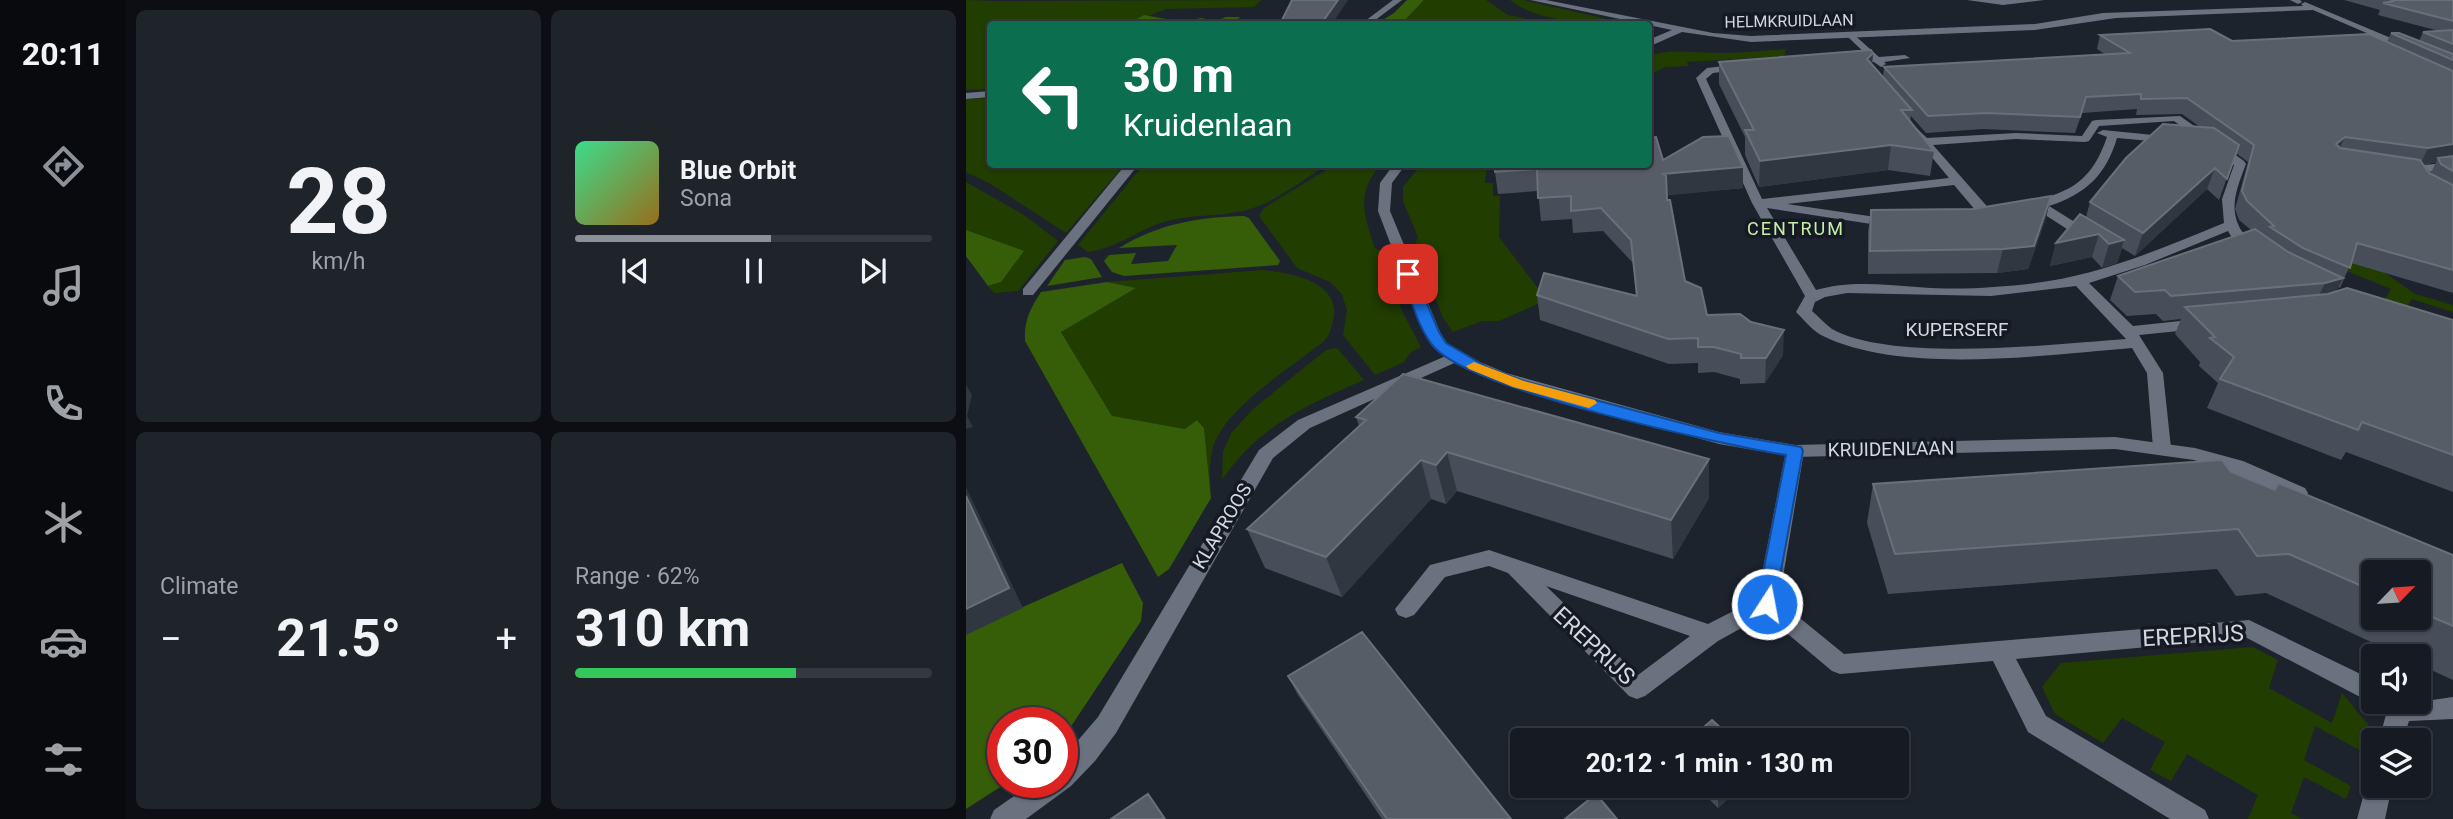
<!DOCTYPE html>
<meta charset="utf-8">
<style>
:root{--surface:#161a22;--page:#1f232a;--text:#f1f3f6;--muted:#9ea1a5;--line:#353840;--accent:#8c9099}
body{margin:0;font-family:Roboto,sans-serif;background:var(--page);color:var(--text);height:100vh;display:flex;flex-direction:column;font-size:26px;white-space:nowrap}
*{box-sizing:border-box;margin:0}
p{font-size:23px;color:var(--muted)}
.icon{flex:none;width:38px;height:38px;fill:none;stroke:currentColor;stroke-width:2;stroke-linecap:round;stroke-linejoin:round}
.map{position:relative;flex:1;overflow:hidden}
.side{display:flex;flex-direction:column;gap:10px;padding:10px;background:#0c0e13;width:840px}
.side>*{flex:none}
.hud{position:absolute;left:21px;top:21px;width:665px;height:147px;border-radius:7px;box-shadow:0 2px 5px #0004,0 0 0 2px var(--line);background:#0b6e4f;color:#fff;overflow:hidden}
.needle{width:46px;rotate:65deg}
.tools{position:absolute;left:1395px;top:560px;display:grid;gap:14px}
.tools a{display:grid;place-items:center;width:70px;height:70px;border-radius:7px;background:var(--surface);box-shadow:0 2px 5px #0004,0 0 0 2px var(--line);font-size:35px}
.speed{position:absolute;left:21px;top:707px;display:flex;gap:14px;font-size:35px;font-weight:700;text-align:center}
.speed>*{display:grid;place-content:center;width:91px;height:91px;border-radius:50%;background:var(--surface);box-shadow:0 2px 5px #0004,0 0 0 2px var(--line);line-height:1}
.speed .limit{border:10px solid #d22;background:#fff;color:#111}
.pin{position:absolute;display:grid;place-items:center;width:60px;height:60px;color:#fff;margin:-30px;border-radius:14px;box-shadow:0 4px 10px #0006}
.me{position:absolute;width:77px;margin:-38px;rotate:11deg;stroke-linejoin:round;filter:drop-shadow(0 0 5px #0008)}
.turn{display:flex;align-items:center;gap:24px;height:147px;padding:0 21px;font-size:32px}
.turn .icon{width:91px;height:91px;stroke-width:2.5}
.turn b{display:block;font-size:49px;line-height:60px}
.big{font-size:52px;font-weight:700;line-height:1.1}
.side .card{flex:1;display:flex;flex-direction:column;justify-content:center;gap:10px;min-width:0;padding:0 24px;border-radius:10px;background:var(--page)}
.side .dial{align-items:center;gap:0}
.dial b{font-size:91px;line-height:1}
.song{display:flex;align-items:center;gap:21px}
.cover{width:84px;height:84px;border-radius:10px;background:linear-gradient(135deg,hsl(150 70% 55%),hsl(40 70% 35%))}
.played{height:7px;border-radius:4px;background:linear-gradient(90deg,var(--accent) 55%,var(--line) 55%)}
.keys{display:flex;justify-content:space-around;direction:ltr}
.heat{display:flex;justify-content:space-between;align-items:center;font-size:38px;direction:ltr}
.charge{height:10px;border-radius:5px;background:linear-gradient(90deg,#34c759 62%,var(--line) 0)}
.side .tiles{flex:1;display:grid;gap:10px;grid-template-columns:repeat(2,1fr)}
.trip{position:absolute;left:544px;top:728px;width:399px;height:70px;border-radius:7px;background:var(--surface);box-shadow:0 2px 5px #0004,0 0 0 2px var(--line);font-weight:700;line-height:70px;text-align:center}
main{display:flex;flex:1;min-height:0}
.menu{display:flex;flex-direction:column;width:126px;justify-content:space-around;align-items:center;background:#090a0e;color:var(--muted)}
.menu .icon{width:49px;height:49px}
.menu .active{color:var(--accent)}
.menu b{font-size:32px;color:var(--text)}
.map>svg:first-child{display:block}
.green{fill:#213d00}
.forest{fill:#365d07}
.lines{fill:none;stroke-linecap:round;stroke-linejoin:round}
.street{fill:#6b727f;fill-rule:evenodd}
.secondary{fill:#6b727f;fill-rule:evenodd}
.wall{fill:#484e59;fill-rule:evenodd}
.shaded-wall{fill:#303741}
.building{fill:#565d67;stroke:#6a707a;stroke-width:2}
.route{fill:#1a73e8;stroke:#114b97;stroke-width:2}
.slow{fill:#f59e0b}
.labels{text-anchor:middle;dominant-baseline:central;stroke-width:7;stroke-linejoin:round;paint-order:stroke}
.far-street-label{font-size:16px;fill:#d3d7de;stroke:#141923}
.far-neighbourhood-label{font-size:18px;letter-spacing:2px;fill:#c6eea9;stroke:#141923}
.street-label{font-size:19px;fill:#d3d7de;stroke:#141923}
.near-street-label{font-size:23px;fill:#d3d7de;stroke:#141923}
</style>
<main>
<nav class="menu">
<b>20:11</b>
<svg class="icon active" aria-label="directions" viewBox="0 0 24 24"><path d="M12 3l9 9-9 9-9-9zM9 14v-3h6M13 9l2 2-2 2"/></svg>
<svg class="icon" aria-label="music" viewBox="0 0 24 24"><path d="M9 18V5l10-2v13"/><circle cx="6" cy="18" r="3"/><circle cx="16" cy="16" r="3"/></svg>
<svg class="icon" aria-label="phone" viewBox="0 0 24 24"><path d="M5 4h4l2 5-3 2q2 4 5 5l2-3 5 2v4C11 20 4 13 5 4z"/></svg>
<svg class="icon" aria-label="climate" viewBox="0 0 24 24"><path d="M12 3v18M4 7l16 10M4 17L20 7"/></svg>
<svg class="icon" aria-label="car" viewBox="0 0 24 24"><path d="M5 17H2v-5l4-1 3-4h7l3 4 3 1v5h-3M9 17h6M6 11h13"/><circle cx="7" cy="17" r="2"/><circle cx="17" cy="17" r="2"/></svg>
<svg class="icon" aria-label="filters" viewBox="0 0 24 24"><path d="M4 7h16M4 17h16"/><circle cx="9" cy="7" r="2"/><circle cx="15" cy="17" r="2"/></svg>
</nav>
<section class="side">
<div class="tiles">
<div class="card dial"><b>28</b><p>km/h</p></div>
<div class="card">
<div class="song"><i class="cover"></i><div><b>Blue Orbit</b><p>Sona</p></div></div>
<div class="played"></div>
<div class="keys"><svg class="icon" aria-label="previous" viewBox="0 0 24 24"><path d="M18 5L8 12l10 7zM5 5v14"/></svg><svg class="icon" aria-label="pause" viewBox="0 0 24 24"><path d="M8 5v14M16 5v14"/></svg><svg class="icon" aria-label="next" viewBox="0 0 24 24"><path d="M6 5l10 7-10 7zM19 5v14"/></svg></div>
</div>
<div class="card"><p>Climate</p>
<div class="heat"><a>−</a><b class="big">21.5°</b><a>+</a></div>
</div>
<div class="card"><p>Range · 62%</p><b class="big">310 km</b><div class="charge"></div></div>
</div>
</section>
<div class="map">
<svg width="1487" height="819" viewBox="0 0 1487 819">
<rect width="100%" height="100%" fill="#1d232d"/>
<path class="green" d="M0,0L28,1L295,0L288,7L200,9L162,24H24V89L0,90Z
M458,0H520L542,15L584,24H439L440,19Z
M544,0H557L662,24C629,25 571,22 544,0Z
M820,49L818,56L721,62L722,66L699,67L683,75V56C707,48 728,53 753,53C775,53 798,51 820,49Z
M24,98V164L158,165L100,233L23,183L0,172V99Z
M178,164H361V165C336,180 306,205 277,211C250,217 225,214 197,222C171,231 148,249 122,252L112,245Z
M370,164L415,165C389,192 398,216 409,248L417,252L435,309L455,347L445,352L438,362L409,375L377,335L381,310L376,294L364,282L331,268L293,216L298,208Z
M517,164L521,166L519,183H527V196H534L533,237L581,300L533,321H516L487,332L477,318L449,245L452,237L437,201V187L455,165Z
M1281,175L1449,294L1487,305V312L1446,299L1438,311L1416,304L1425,289L1361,263Z
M0,182L58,215L92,241L52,291L28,293L22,286L35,282L14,236L0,230Z
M297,270C325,273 377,282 367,321C365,329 364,335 358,341C326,367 263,405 248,444C242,462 244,479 245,498L238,428L232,420L219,429L146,417L95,331L169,288L141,282Z
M371,348L398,380C339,406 294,425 256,480L257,451L266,432L287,409L360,350Z
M1287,647L1312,660L1303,688L1366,723L1376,693L1405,728L1399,753L1349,726L1338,760L1385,786L1380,799L1338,777L1325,813L1336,819H1282L1292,795L1221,754L1205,781L1184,770L1199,742L1156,718L1137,743L1089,714L1076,687L1095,663Z"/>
<path class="forest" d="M441,0H458L440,19L439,24H410L428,13Z
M178,15L216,22L235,18L250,21L260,17H275L263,24H162Z
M278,216L283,218L314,261L312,265L158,276L146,272L138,261L143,255L170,253L165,264L202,261L211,245L153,248C192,224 232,217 278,216Z
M0,230L58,251L35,282L22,286L0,256Z
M119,257L125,259L136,277L81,286L99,260Z
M141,282L170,288L95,332L146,416L219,429L231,420L238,428L245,498L203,569L192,577L59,341C58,320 64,309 75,292Z
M156,563L177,603L175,621L96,740V723H37V782H42L0,809V632Z"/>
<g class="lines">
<path class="street" d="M427,0H436L404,24H395Z
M1001,0H1078L1037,5Z
M1324,0H1334L1336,2L1332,4Z
M885,32L913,57L939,55L944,58L918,62L920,64L915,67L908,62L881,63V59L903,57L882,37Z
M776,64L779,65V69L747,73L740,79L796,199L983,178L940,126L945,123L961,138L1050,133L1116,136L1126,121L1130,120L1214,116L1278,161L1280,164C1271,188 1261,210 1277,233L1275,236H1265L1262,231L1179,265L1123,283L1167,326L1233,319L1241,324L1233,329L1173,335L1197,373L1205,448L1203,452L1196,454L1187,448L1181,373L1166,348C1078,355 937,375 857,336C848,332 840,322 833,315L830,312L839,296L786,203L730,78L741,68ZM1208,121L1268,165L1256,199L1258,223C1177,256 1116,283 1027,287C1002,289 976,289 951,287C917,285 885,280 850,290L801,208L925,227L932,223L930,220L821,204L988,185L1016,218L1021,219L1027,215L1026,212L967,145L1050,139L1119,142L1123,141L1133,126ZM1110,286L1160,339C1089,344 927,363 866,329C859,324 852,316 846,311L849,302L859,297L881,293L1025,296Z
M24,91V97L0,99V93Z
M1137,130L1207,137L1213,140L1207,143L1151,138C1140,175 1120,194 1083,206L1128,234V240H1118L1070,209L1056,210V204C1102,193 1125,184 1141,137L1131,133Z
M1487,162V170L1466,171L1460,175L1464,183L1487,196V205L1455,188L1447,174L1459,165Z
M160,164H173L67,295H57V289Z
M489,352L497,357L495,360L344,428L307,458L150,733L129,761L105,786L60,819H24L28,810L68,782H96V759L132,717L293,450L332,420Z
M829,445L838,451L813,601L878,654L1283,620L1407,680L1409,702L1398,699L1281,638L1050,659L1080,716L1239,810L1243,819H1204L1062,732L1027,661L874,674L866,671L799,615L752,641L679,696L671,699L663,696L542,573L523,566L479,577L448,615L440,618L432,615L429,609L464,565L523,550L742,624L791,599L820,451ZM580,586L724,636L672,675Z
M1487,697V719L1443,721L1437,740H1413L1421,711L1415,702H1452Z
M1407,776V786H1426L1419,819H1391L1400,786Z"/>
<path class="secondary" d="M564,0H580L747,33L785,36L1069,24L1137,13L1337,6L1335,4L1339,2L1487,64V70L1347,10L1150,18L1069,30L785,42L716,32L682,47V40L706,30Z
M428,164H440L426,183L424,211L474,332L481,343L495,354L540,373L753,432L829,445L1149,437L1229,448L1277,461L1339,488L1342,493L1339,498L1332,500L1263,471L1228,460L1149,449L829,457L753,444L528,381L483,360L469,349L458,332L412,211L414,183Z"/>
</g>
<path class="wall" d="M1378,0H1487V293L1385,263L1374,288L1372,287L1370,292L1487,320V492L1380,452L1375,460L1241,408L1252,383L1233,366L1234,362L1209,334L1215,319L1197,321L1190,314L1161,316L1144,300L1152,276L1285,230L1273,220L1269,209L1282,162L1270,153L1253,200L1241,189L1169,256L1156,248L1151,263L1136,268L1126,257L1084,266L1090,243L1120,217L1124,202L1234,127L1216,114L1170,115L1171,109L1116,113L1109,133L1017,129L960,133L945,116L944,122L968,151L964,176L922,170L793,187L779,155V137L753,84V62L907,53L906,64L917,77L918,67L1140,55L1131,49L1134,35L1266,41L1421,42L1425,33L1453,41L1457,32L1473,31L1412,15L1414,10ZM1470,162L1465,173L1458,165Z
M697,160L777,167V188L701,195V200L719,281L741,315L817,355L799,383L774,384V379L748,372L732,373V363L703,364L574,320L571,295H670L667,263L637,231L607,233L606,219L575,221L572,191L532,194L529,172Z
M1085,196L1080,218L1062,269L1031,273L902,274V232L905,210L1007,209Z
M390,417L743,498L707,559L491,491L480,504L465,499L376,597L299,568L281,529L393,426Z
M1265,472L1308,490L1312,483L1487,555V680L1452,664V656H1435L1300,593L1270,596L1251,569L922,594L901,523L907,484ZM1407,572H1452V618H1407Z
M322,676L545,819H416L332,695Z
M730,786H776L752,808Z"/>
<path class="shaded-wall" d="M372,0H382L366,24H355Z
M907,53L905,75L901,59Z
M1379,137L1371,154L1370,144Z
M1487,144V159L1472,158L1470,162L1454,165L1462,148Z
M925,145L922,170L793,187L794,161Z
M777,167V188L696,196V174Z
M1249,168L1241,189L1169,256L1177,233Z
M1085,196L1080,218L1062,269L1031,273L1037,249Z
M1133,234L1126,257L1084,266L1090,243Z
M1158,240L1151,263L1136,268L1143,244Z
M1377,278L1365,301L1348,306L1359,283Z
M818,330L817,355L799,383L800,358Z
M0,385L6,395L1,416L7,427L0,429Z
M481,452L491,491L480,504L470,465Z
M743,459V498L707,559L705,520Z
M455,460L465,499L376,597L360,557Z
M0,487L57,608L0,635Z
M766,786H776L752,808V798Z"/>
<path class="building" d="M326,0H372L355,24H314Z
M1424,0H1487V21L1417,3L1428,1Z
M1244,29L1266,41L1403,34L1487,71V144L1462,148L1379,137L1370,144L1374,148L1454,160L1463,173L1487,185V270L1391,243L1384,268L1337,248L1304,227L1308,226L1281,201L1276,191L1288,145L1221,98L1175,99V94L1120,97L1114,117L1020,113L962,116L918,67L1164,53L1134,35Z
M1487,30V44L1457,32Z
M1425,33H1433L1487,54V60Z
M905,50L907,53L901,59L946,110H935L968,151L925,145L794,161L779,130H788L753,62Z
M1197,124L1248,128L1273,145L1261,179L1249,168L1177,233L1124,202L1160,158Z
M763,136L777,167L696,174L700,175L701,200H704L719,281L735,288L741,315L774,314L785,322L818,330L800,358H775V354L748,347H732V338L702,339L571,295L578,273L671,296L665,240L635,208L605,211V196L572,198L571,169L529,172V164H682V138L690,137L697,160L737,137Z
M1487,156V171L1475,164L1472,158Z
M1085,196L1068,246L1037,249L904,251L905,210L1007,209Z
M1114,214L1158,240L1143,244L1133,234L1090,243Z
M1289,229L1322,252L1377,278L1359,283L1205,296L1199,290L1169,292L1152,276Z
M1381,288L1487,320V455L1396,422L1392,430L1254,379L1268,357L1244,338L1249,337L1219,307L1362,294Z
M437,374L743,459L705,520L481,452L470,465L455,460L360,557L281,529L400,420L390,417Z
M1256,460L1265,472L1309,490L1312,483L1487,555V626L1452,611V572H1407V591L1323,554L1291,556L1272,529L929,554L907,484Z
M0,496L43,588L0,609Z
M396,632L545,819H421L322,676Z
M746,720L768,740H723Z
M740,786H766L752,798Z
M182,794L199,819H145Z
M630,794L651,819H599Z"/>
<path class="route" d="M442,270L448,274L473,332L480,343L523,368L558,381L753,433L835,447L837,451L808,609H794L791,604L820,455C754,444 507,391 468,347C451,327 445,297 435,274Z"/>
<path class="slow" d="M508,362L558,381L629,400L631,403L623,408L547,387L503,369L500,366Z"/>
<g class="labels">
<g class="far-street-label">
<text transform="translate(823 21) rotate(-1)">HELMKRUIDLAAN</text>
</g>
<g class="far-neighbourhood-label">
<text x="830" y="228">CENTRUM</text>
</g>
<g class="street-label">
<text x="991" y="329">KUPERSERF</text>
<text transform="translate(925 449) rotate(-1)">KRUIDENLAAN</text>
<text transform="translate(256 526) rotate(-59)">KLAPROOS</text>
</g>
<g class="near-street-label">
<text transform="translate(1227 636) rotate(-3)">EREPRIJS</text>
<text transform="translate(628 646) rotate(43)">EREPRIJS</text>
</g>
</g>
</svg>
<div class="tools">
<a><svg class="needle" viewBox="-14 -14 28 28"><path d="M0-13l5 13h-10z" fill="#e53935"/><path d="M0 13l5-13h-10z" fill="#9ea1a5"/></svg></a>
<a><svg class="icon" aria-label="sound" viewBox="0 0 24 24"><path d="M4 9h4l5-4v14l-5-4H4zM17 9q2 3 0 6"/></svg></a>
<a><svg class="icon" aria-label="layers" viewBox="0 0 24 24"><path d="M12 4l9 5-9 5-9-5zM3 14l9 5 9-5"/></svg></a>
</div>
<div class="speed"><div class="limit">30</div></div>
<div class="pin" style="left:442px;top:274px;background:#d93025"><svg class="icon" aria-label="arrive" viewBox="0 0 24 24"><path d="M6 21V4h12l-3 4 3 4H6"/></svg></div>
<svg class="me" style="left:801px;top:604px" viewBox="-20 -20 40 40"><circle r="17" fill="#1a73e8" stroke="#fff" stroke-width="3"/><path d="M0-11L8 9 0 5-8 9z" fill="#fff"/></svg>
<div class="trip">20:12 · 1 min · 130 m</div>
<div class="hud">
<div class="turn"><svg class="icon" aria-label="left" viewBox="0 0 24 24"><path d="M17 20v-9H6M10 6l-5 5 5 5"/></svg><div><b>30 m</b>Kruidenlaan</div></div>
</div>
</div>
</main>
